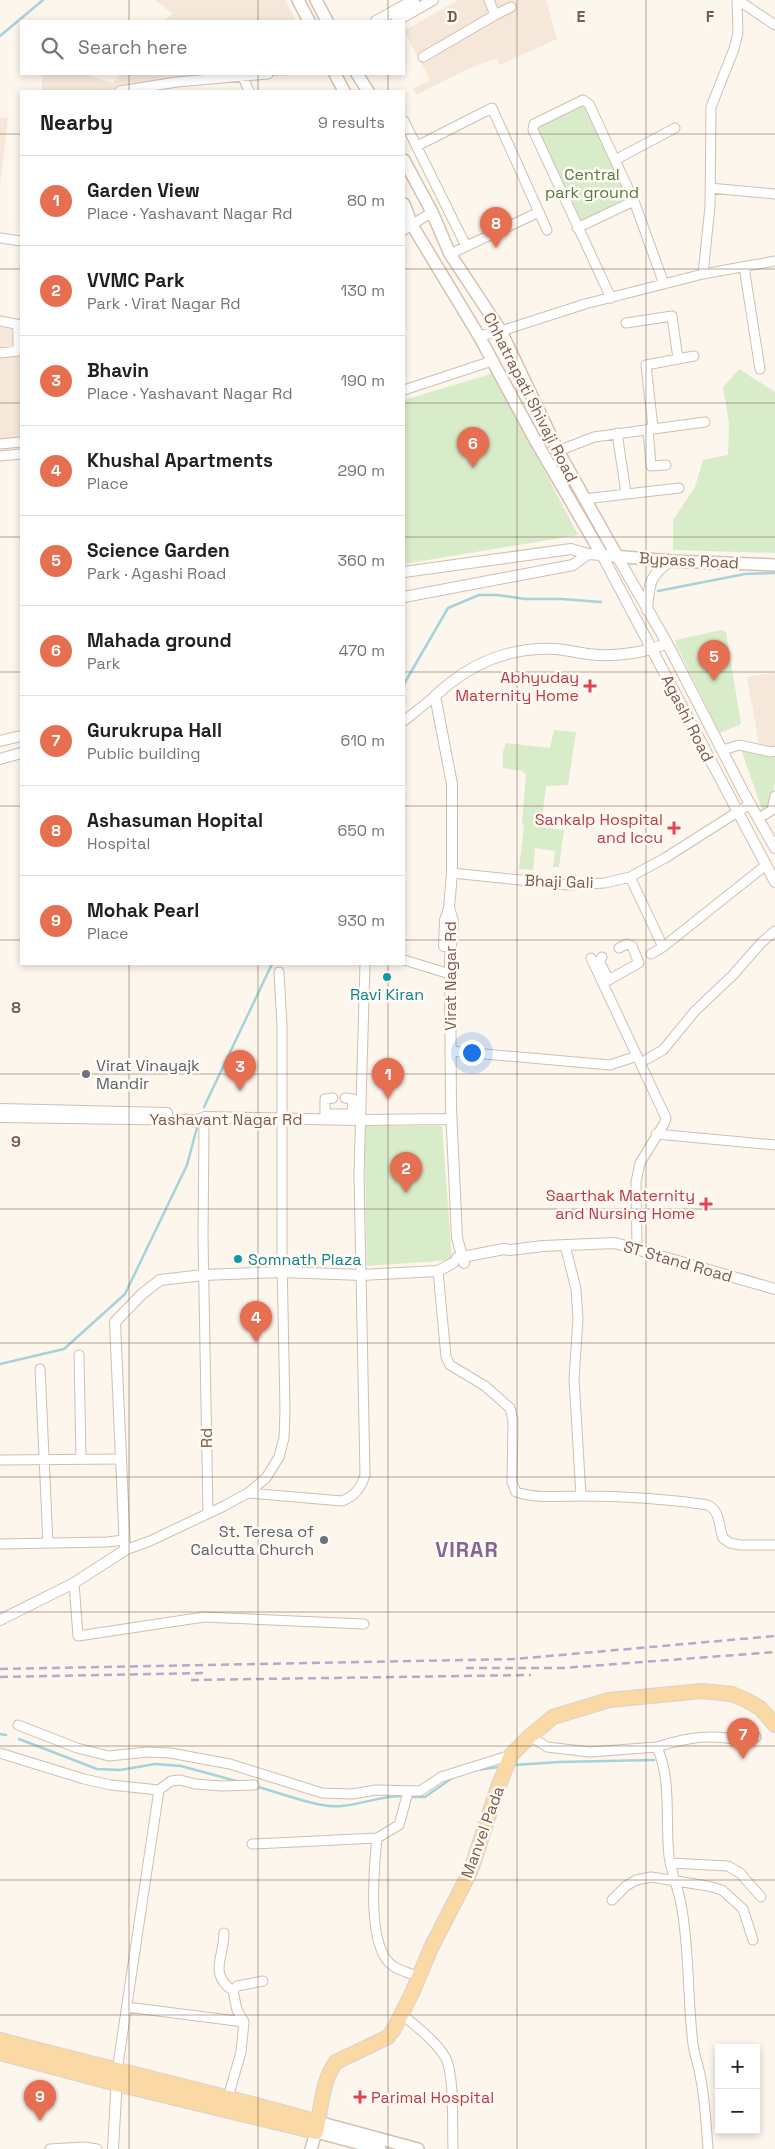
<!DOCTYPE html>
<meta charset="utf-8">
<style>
body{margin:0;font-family:"Space Grotesk",sans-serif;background:#f2f2f2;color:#202124}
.controls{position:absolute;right:15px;bottom:15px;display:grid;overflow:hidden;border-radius:0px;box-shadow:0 2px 8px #0003}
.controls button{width:45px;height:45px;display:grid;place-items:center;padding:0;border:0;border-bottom:1px solid #e0e0e0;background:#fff;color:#202124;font:25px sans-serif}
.you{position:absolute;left:471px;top:1052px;width:18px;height:18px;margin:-12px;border:4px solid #fff;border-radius:50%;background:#1a73e8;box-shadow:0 0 0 8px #1a73e833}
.badge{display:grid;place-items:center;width:32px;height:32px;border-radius:50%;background:#e76f51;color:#fff;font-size:16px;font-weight:700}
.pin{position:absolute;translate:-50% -41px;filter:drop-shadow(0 1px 2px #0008)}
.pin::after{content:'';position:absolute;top:26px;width:18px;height:15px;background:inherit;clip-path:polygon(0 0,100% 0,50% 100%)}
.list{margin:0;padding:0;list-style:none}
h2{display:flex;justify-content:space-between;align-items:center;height:65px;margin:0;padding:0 20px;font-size:21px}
h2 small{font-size:16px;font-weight:400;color:#757577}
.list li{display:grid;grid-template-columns:32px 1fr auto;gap:15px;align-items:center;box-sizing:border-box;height:90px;padding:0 20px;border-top:1px solid #e0e0e0}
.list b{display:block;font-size:19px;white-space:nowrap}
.list p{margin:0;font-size:16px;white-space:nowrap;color:#757577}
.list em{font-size:16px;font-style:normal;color:#757577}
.icon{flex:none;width:28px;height:28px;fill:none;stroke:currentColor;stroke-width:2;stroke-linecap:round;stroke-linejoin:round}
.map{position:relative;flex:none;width:775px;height:2149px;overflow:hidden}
.search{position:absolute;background:#fff;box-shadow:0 2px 8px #0003;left:20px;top:20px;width:385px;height:55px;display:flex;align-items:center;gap:12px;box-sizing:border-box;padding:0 18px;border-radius:0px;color:#757577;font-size:19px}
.panel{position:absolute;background:#fff;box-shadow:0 2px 8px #0003;left:20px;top:90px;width:385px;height:875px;border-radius:0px}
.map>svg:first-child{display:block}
.residential{fill:#f5e8da}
.green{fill:#d8ecc9}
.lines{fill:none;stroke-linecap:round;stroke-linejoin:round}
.stream{stroke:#a5d3da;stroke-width:2.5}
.minor-casing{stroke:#d1beb0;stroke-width:11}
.tertiary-casing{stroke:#d1beb0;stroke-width:12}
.secondary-casing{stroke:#d6c0b0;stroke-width:14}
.primary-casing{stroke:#dad1cd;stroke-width:16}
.minor{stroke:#fff;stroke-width:9}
.tertiary{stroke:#fff;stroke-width:10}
.secondary{stroke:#fff;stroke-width:11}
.primary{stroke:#fbd9a5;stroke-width:14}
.rail{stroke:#b9a8c9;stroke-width:2.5;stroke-dasharray:8 5;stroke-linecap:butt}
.grid{fill:none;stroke:#7a5c4d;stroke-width:1;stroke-opacity:0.55}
.health-dot{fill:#e0444e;stroke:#fffaf3;stroke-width:2}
.culture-dot{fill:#0f9aa8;stroke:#fffaf3;stroke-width:2}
.worship-dot{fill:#6b7280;stroke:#fffaf3;stroke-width:2}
.labels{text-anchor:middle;stroke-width:5;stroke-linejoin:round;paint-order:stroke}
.park-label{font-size:16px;fill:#537a41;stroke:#fffaf3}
.street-label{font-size:16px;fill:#7a5c4d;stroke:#fffaf3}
.health-label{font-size:16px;fill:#be3a42;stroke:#fffaf3;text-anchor:end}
.culture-label{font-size:16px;fill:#0d838f;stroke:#fffaf3}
.worship-label{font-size:16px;fill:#5b616d;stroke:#fffaf3;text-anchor:start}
.district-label{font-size:21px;font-weight:bold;letter-spacing:1px;fill:#846695;stroke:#fffaf3}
.grid-label{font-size:16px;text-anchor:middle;font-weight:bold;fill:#7a5c4d;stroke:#fffaf3;stroke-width:5;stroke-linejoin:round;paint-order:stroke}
</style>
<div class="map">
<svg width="775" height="2149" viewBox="0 0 775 2149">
<rect width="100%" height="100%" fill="#fdf6ec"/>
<path class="residential" d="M155,0H285L296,21H163L173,14Z
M458,0H546L557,39L500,65L496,58L466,70L416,95L413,89L430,80L404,31Z
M42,74H85L112,83L122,74H301L224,81L145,91H42Z
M0,117L8,118L0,187Z
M0,327L21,330V459L0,461Z
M775,673V747L760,750L747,677Z"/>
<path class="green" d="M586,104L631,199L579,223L537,127Z
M739,369L775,392V553L673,550V520L695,487L703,460L728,455L729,423L723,387Z
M494,373L578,535L404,564V400Z
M721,630L726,632L741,724L720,733L676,645V640Z
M554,730L576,732L568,785L546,786L541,827L564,830L559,867H553L555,851L535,848L533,870L519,869L524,826L522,823L526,775L523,771L503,768V751L506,743L550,748Z
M740,746L775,756V782L769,808L762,810Z
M364,1126H442L452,1260L367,1266Z"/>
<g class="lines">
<path class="stream" d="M0,36L43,0
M658,591L745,574L775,573
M404,684L448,608L479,595H497L525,599H562L601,602
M204,1107L272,964
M0,1364L64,1349L125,1294L187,1165L198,1124
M0,1734L6,1735
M19,1739L97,1769L120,1770L155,1764L181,1766L240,1782
M514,1765L560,1762L654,1760
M476,1770L499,1767
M255,1786C277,1792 321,1809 342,1806C363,1804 381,1796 402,1796
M412,1797H425L452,1778"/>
<g class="minor-casing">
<path id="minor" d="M737,0L738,33L734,49L711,107L710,206L703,274L775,261
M738,0L775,25
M495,15L511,7
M423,57L495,15L489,0
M242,75L249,91
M120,91L177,82L268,74
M404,121L466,246
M417,146L492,108L547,230
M615,160L675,128
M710,188L775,194
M577,228L634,201
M404,230L432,212
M0,238L21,241
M450,254L539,212
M744,267L760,369
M611,298L533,130L534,124L583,100L589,104L634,201L664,284
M0,321L21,325
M626,323L672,316L678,359
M479,336L501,331L585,304L703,274
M0,353L18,351V325
M404,390L492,361
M653,428L646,365L694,356
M648,429L651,466L666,465
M617,433L626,493
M0,444L21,442
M558,451L594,437L705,422
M0,456L21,454
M584,499L679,488
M404,721L435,696
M723,750L739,745L771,752L775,751
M764,815L772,810L775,796
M452,873L568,885L605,883L630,877L665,858L750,804
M630,877L663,947
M651,954L663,947L766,865
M602,957L599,961L609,980
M591,958L666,1118L664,1124L640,1163L636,1182L637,1248
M404,960L450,974
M603,983L639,963L632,946L627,944L619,948
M450,1051L610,1065L637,1056
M647,1059L663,1050L695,1011L733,975L762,942L775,931
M333,1098L325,1099V1114H352L353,1099L345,1098
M204,1128L203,1237L208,1514
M656,1134L775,1145
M565,1245L576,1289L578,1319L574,1379L581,1496
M438,1271L446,1357L450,1365L485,1386L510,1408L513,1420L512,1482L516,1492C538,1499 559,1496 581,1496C623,1496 667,1499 708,1505C721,1512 718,1525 723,1538L730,1543L740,1545H775
M79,1355L81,1459
M40,1369L48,1543
M0,1460L121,1459
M248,1493L342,1501C355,1496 361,1488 365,1475L359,1174L365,964
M0,1544L107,1542L124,1540
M125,1550L150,1541L224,1506L248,1493L266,1478L279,1457L284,1438L285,1410L282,1259V1026L279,972
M74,1583L78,1636L204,1617L364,1624
M18,1725L77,1748L109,1756L147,1752L170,1753L230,1764L322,1793L352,1794L376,1790L420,1791L441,1777L511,1755
M530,1736L547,1747L590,1752L657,1747C672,1781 665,1820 669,1856C671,1872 678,1888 681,1904C690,1950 687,1997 693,2044C694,2053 697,2061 699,2070C705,2096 706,2123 708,2149
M657,1747C675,1741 692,1737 710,1737C725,1736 743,1743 756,1737
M0,1753L84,1779L111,1785L159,1790
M377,1838C374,1867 366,1948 393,1966C400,1971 411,1973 418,1977
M252,1844L377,1838L399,1825L408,1792
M670,1863L728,1866L740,1873L761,1897
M612,1900L626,1886L636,1880L651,1877L708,1886L722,1890L743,1909L753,1940
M224,1933C224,1958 208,1973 233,1991
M127,2007L244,2022
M402,2014C416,2027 435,2040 445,2057C455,2074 452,2128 453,2149
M117,2071L159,1790L171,1781L180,1780L195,1784L222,1786L254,1785
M227,2101L241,2052L244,2022L237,2010L233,1991L237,1986L263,1981
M50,2149L84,2147L97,2149"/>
</g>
<g class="tertiary-casing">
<path id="tertiary" d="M376,21L414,0
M396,21L433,0
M617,556L667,643L745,795L775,848
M404,572L571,549L588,554L602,555L775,882
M404,597L573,565L588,554
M647,610C649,584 649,575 671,561
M0,741L21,736
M0,759L21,753
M444,946L445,920L449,909
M0,1109L167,1113
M0,1117L197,1120L205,1117L360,1120L451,1119
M457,1258L504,1249L510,1250L543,1246L615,1243L775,1289
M464,1263L457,1238L451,1108L450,958L453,921L449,908L452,873V784L435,696C469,664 507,647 555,649C570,650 585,655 600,655C620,656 649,652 667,643
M0,1620L74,1583L125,1550L115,1322L141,1295L160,1280L203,1275L282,1272L361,1275L438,1271L453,1263
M113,2149L117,2078"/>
</g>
<g class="secondary-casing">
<path id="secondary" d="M298,0L309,21
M316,0L327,21
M335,74L344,91
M357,74L368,91
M404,160L432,212L450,254L501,331L558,451L617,556
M404,204L412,225L479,336L534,438L602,555L671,561L775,565
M318,2122L418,2149
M311,2149L316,2132L380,2149"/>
</g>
<g class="primary-casing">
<path id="primary" d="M0,2040C106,2068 213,2092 318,2122
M0,2053L117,2084L316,2132C321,2110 322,2080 336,2062L388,2037L394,2029L412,1993L431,1948L471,1870L497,1790L511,1755L530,1736L553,1717L609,1700L702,1691L732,1694L746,1700L760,1708L775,1725"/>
</g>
<use href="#minor" class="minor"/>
<use href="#tertiary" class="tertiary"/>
<use href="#secondary" class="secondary"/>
<use href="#primary" class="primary"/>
<path class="rail" d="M466,1668H563L775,1652
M0,1669L515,1659L775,1636
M0,1677L203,1673
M191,1680L531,1675"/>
</g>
<path class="grid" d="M129,0V21M258,0V21M388,0V21M517,0V2149M646,0V2149M129,74V91M258,74V91M388,74V91M0,134H21M404,134H775M0,269H21M404,269H775M0,403H21M404,403H775M0,537H21M404,537H775M0,672H21M404,672H775M0,806H21M404,806H775M0,940H21M404,940H775M129,964V2149M258,964V2149M388,964V2149M0,1074H775M0,1209H775M0,1343H775M0,1477H775M0,1612H775M0,1746H775M0,1880H775M0,2015H775"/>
<g class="health-dot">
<path d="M587.5 678.5h5v5h5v5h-5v5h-5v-5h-5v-5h5z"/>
<path d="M671.5 820.5h5v5h5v5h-5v5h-5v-5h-5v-5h5z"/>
<path d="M703.5 1196.5h5v5h5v5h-5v5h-5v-5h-5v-5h5z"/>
<path d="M357.5 2089.5h5v5h5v5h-5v5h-5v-5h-5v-5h5z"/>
</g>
<g class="culture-dot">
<circle cx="387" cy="977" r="5"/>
<circle cx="238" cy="1259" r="5"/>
</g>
<g class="worship-dot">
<circle cx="86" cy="1074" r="5"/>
<circle cx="324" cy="1540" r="5"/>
</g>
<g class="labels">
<g class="park-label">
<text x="592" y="180">Central<tspan x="592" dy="18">park ground</tspan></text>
</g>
<g class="street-label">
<text transform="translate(531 397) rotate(63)" y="6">Chhatrapati Shivaji Road</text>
<text transform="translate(689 560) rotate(3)" y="6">Bypass Road</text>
<text transform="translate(688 718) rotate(63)" y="6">Agashi Road</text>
<text transform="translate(559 881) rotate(2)" y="6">Bhaji Gali</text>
<text transform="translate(450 976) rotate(-90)" y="6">Virat Nagar Rd</text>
<text x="226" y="1125">Yashavant Nagar Rd</text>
<text transform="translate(678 1261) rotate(16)" y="6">ST Stand Road</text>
<text transform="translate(206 1438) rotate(-91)" y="6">Rd</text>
<text transform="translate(482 1832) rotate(-70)" y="6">Manvel Pada</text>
</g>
<g class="health-label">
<text x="579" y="683">Abhyuday<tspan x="579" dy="18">Maternity Home</tspan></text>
<text x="663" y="825">Sankalp Hospital<tspan x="663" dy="18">and Iccu</tspan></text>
<text x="695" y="1201">Saarthak Maternity<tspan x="695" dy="18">and Nursing Home</tspan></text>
<text x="371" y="2103" text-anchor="start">Parimal Hospital</text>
</g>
<g class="culture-label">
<text x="387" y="1000">Ravi Kiran</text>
<text x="248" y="1265" text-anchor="start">Somnath Plaza</text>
</g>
<g class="worship-label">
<text x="96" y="1071">Virat Vinayajk<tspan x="96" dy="18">Mandir</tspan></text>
<text x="314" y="1537" text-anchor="end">St. Teresa of<tspan x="314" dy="18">Calcutta Church</tspan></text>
</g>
<g class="district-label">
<text x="467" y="1557">VIRAR</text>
</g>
</g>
<g class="grid-label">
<text x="452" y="22">D</text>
<text x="581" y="22">E</text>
<text x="710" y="22">F</text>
<text x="16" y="1013">8</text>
<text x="16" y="1147">9</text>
</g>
</svg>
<div class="controls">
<button>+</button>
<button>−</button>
</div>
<div class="you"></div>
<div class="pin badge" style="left:388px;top:1099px">1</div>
<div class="pin badge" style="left:406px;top:1193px">2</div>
<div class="pin badge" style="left:240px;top:1091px">3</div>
<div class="pin badge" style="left:256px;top:1342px">4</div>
<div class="pin badge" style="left:714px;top:681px">5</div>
<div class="pin badge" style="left:473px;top:468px">6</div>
<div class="pin badge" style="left:743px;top:1759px">7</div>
<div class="pin badge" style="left:496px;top:248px">8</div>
<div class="pin badge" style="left:40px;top:2121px">9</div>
<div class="search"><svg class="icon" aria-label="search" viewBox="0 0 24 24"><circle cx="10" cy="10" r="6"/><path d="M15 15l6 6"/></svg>Search here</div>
<section class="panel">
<h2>Nearby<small>9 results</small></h2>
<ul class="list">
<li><span class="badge">1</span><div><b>Garden View</b><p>Place · Yashavant Nagar Rd</p></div><em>80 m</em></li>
<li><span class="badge">2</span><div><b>VVMC Park</b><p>Park · Virat Nagar Rd</p></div><em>130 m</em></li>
<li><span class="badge">3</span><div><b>Bhavin</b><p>Place · Yashavant Nagar Rd</p></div><em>190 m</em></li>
<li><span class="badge">4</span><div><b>Khushal Apartments</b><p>Place</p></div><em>290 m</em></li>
<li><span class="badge">5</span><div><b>Science Garden</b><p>Park · Agashi Road</p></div><em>360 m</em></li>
<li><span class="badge">6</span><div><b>Mahada ground</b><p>Park</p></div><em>470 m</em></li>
<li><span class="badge">7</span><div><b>Gurukrupa Hall</b><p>Public building</p></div><em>610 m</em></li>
<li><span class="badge">8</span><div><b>Ashasuman Hopital</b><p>Hospital</p></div><em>650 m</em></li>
<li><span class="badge">9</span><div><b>Mohak Pearl</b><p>Place</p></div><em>930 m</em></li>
</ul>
</section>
</div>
